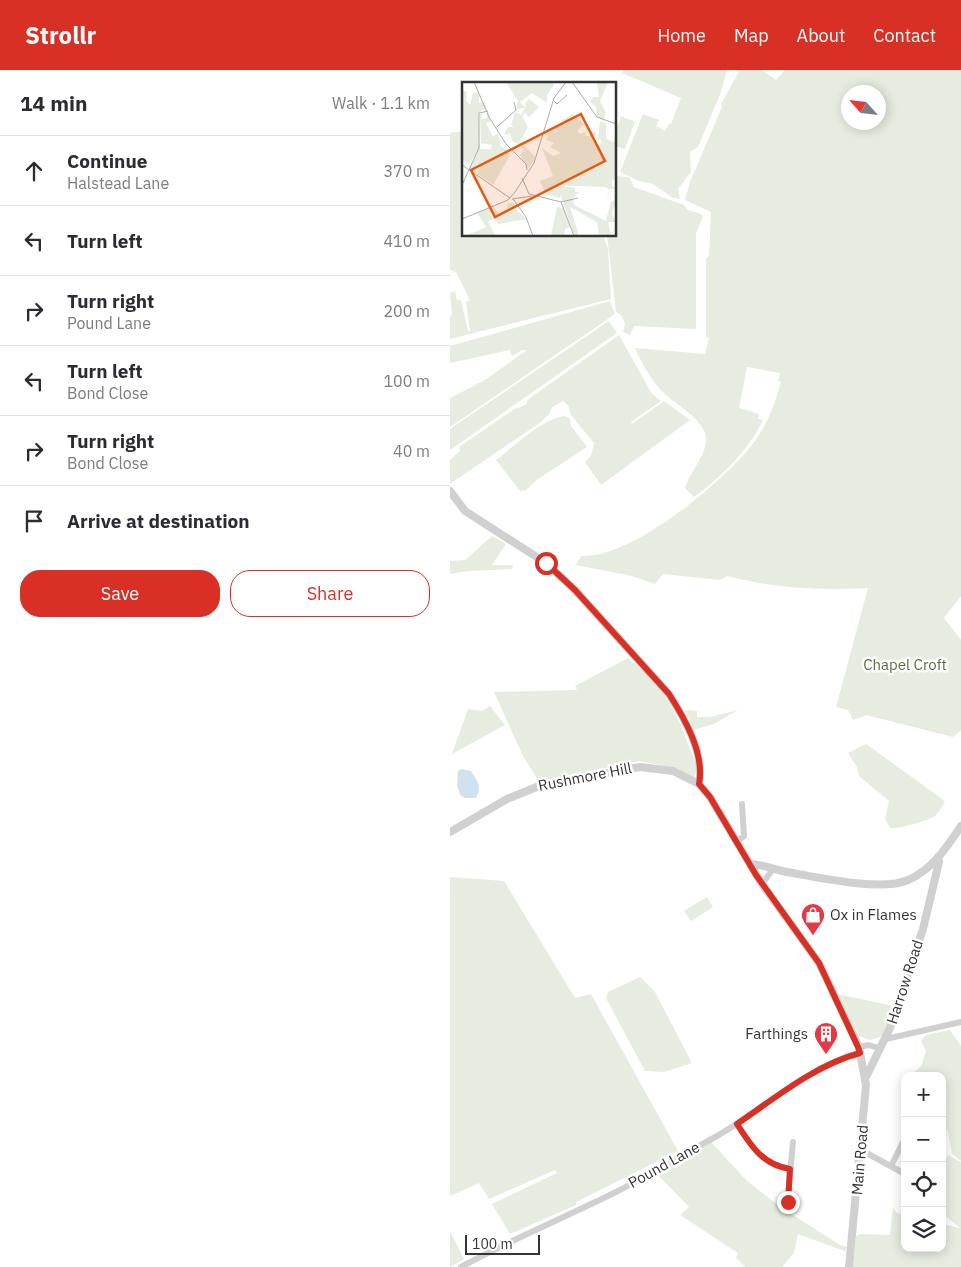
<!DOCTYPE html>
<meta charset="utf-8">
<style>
body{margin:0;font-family:"IBM Plex Sans",sans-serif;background:#f7f7f7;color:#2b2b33}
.controls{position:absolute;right:15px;bottom:15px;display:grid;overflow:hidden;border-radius:10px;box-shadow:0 2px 12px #0003}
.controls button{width:45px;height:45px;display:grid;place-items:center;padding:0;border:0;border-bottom:1px solid #e1e1e2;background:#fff;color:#2b2b33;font:25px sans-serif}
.compass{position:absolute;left:391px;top:15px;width:45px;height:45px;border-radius:50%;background:#fff;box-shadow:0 2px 12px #0003;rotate:297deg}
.scale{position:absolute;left:15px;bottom:12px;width:75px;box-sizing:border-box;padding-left:5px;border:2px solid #333;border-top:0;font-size:14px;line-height:18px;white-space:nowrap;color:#333;-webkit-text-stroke:4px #fff;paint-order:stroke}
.stop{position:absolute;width:15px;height:15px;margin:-11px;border:4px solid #d93025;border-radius:50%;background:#fff}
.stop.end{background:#d93025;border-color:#fff;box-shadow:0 1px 5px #0008}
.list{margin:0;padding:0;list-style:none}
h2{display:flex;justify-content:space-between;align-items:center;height:65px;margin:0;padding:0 20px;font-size:21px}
h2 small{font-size:16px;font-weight:400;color:#7c7c81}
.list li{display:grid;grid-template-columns:32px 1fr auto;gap:15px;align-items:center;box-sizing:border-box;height:70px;padding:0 20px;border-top:1px solid #e1e1e2}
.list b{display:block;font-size:19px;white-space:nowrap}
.list p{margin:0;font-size:16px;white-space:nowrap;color:#7c7c81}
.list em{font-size:16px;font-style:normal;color:#7c7c81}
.actions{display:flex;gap:10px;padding:15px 20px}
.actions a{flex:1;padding:11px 0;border:1px solid #d93025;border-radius:20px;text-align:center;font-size:18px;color:#d93025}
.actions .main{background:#d93025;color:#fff}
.icon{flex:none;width:28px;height:28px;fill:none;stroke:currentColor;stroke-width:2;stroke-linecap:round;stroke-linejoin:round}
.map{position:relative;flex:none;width:511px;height:1197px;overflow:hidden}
header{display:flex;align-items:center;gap:30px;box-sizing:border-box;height:70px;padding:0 25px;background:#d93025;color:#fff}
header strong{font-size:24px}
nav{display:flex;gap:28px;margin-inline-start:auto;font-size:18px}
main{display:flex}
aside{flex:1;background:#fff}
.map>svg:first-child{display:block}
.green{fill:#e6ecdf;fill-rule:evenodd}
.water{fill:#cfe2ee}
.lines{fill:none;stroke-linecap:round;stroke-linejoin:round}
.minor{stroke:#d0d0d0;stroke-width:6}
.tertiary{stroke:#d0d0d0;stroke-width:8}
.route{stroke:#d93025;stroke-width:6}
.labels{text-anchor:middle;stroke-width:5;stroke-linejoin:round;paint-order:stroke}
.park-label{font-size:15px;fill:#56703f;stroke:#fff}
.street-label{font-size:15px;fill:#333;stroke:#fff}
.poi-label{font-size:15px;fill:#333;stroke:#fff;text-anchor:start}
.inset-road{fill:none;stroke:#adadad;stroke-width:1}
.view{fill:#e8590c;fill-opacity:0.15;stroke:#e8590c;stroke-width:2.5}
.inset-edge{fill:none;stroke:#333;stroke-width:2.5}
</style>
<header>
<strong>Strollr</strong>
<nav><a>Home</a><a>Map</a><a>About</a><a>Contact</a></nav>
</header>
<main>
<aside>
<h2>14 min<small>Walk · 1.1 km</small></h2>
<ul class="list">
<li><svg class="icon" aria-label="ahead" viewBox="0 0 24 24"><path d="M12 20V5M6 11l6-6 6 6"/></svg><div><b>Continue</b><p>Halstead Lane</p></div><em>370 m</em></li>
<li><svg class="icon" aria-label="left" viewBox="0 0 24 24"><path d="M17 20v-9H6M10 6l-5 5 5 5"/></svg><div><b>Turn left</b></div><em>410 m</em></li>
<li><svg class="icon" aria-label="right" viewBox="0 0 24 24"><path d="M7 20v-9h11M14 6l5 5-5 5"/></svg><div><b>Turn right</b><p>Pound Lane</p></div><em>200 m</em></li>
<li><svg class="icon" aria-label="left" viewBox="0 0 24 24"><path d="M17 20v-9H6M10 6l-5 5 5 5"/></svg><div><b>Turn left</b><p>Bond Close</p></div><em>100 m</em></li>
<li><svg class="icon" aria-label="right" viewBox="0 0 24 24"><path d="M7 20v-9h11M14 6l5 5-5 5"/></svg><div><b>Turn right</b><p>Bond Close</p></div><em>40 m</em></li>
<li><svg class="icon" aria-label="arrive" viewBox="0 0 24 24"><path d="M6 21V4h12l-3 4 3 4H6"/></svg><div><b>Arrive at destination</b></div></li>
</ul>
<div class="actions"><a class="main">Save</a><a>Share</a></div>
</aside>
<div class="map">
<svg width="511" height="1197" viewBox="0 0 511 1197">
<rect width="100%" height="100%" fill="#fff"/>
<path class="green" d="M174,0H277L271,22L248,77L240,82L241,102L228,119L230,129L223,128L203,114L189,111L170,102L193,44L209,50L206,56L215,61L219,54H221L231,28L172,3Z
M290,0H312L326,10L335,0H511V526L494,548L511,570V660L503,667L416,645L403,650L398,640L386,637L418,518C371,521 322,518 277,506L270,510L213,504L205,514L182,506L126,495L131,486C182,489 276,410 305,371C318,353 325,333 331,312L328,311L330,303L297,297L289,338L309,344L308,349L313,350C299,380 270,408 244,427L235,418C240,402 254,388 256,372C258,349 222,334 209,318C199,307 191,291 185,278L255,284L259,268L256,267V188L259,186L261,142L235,130L240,112L272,37L271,34ZM428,22V52H398V22Z
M171,46L185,52L175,79L165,76V63Z
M14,61V165H153L158,179L161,229L0,269V247L2,244L0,223L5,221L7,230H11L18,261H20L16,232L20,230L6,202L0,200V63Z
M165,106L179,107L184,117L234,135L238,140L251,144L253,147L246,163V259L184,256L180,265L173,262L175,254L171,245L166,242L157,165H165Z
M160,231L165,244L0,357V328L35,310L77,280H72L62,286L60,280L0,293V276Z
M159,251L167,263L0,380V359Z
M169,265L202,324L211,331L181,352L182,354L214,331L240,350L151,415L135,392L141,386L144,373L121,345L118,335L113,331L102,337L99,344L91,352L0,414V390L10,381L9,377L63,340L77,334V330Z
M115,346L120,349L121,356L137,377L88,409L76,420L70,421L46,390C63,377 93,348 115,346Z
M42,466L56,474L42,495H63L62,499L18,501L0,504V491L15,490Z
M178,588C212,615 226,639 240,679C244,689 249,698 244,708L225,698L188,691L90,713L73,686L44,622L127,620L125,616Z
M40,636L55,655L2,684L18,639L32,641Z
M235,640L247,641V647H260L288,640L264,654L244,660Z
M416,674L495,731C492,736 490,741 486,745C481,750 447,760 440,758L435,748L439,731L409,706L407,697L398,683Z
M0,807L54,811L125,928L141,924L228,1081L126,1132V1135L60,1164L42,1134L107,1103L105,1100L39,1129L29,1113L0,1126Z
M257,827L263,837L241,851L234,841Z
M190,907L205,922L242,993L214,1002L195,1001L156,928L158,922Z
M388,924L443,936L433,966L420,970L409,966Z
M500,960L511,976V1091L502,1084L498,1062L492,1055V1006H460L471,996L476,981L471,971L476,965Z
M261,1072L297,1111L329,1136L390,1175L398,1177L395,1180L397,1182L348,1164L344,1183L332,1197H295L286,1188L288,1183L230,1145L239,1137L206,1103Z
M498,1085L511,1092V1197H403L406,1166L411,1164L440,1165L443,1137L447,1143L455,1145V1178H492V1154L510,1158L492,1143V1098Z
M0,1161L14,1189L0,1197Z"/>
<path class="water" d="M12,699L21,701C27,711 33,716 26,728H15L10,725L7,715L8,701Z"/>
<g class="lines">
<path class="minor" d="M287,772L294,766L292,734
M312,814L323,799
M436,969L511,952
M409,977L419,975L431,979
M287,1054C301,1076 313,1095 340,1099
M411,1080L455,1104
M441,1096L455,1068
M337,1138L343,1072
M11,1197C62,1169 116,1147 168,1121C201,1104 234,1084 267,1066C314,1039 357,997 410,983"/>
<path class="tertiary" d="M0,421L15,441L96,493L125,520L219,624C235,649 255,684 249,714
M0,762L57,729L94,714L190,697L223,701L249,714L260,727L312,814L369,893L409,977L416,1015L399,1197
M300,794C312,794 325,800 337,802C367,807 431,822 458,810C482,800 497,777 511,756
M416,1007L440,958L473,859L489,792L488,787"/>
</g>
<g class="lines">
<path class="route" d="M96,493L125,520L219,624C235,649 255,684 249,714L260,727L306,805L369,893L408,977L410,983C365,995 325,1028 287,1054C301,1076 313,1095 340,1099L338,1132"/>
</g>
<defs>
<g id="shop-pin" transform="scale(1.25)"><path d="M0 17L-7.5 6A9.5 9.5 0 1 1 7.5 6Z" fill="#e63946" stroke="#fff"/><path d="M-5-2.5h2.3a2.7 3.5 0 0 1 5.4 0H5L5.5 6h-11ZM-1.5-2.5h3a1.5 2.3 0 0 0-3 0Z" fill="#fff"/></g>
<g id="building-pin" transform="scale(1.25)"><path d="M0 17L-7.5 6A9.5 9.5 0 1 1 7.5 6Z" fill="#e63946" stroke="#fff"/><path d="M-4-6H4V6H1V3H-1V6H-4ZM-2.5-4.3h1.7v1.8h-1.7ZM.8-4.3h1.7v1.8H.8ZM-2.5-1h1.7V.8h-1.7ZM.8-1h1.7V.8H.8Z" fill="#fff"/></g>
</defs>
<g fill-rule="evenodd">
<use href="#shop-pin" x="363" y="845"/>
<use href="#building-pin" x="376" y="964"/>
</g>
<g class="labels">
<g class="park-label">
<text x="455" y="600">Chapel Croft</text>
</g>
<g class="street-label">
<text transform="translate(135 707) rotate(-11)" y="5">Rushmore Hill</text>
<text transform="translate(455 912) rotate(-72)" y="5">Harrow Road</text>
<text transform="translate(410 1090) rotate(-85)" y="5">Main Road</text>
<text transform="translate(214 1095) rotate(-29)" y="5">Pound Lane</text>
</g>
<g class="poi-label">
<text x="380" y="850">Ox in Flames</text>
<text x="358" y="969" text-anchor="end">Farthings</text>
</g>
</g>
<g transform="translate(12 12)">
<rect width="154" height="154" fill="#fff"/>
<path d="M44,0H90L92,3L85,13V21L70,11L58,20L64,26L63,22L67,17L77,25L67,35L63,31L60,34L66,45L57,61L61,59L60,63L51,60L48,52L42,53L46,45H52L49,43L53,30L59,33L63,26L54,27L56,19ZM135,0H146L138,19L144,31L141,39L135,34L134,25L128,20L131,15H137ZM0,8L5,10L4,19L8,23L11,11L17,10V21L23,20L24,25L17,31L18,67H29L30,63L19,61L18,33L21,30L19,37L25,36L26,31L30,39L24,41L31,55L36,51L39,65L47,68V75L31,103L15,92L18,86L14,84L11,89L7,86L17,69L6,83L1,78L0,81ZM111,32L122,42L115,49L118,52L123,50L124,54H128L127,48L135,51L130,58H134V62L138,63L139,58L136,57L138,39L144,41V56L151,60L154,55V97L150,98V104L154,106L148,107L145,117L147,107L143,105L92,103L113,106V110H117L111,117L112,123L144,139L149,120L154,118L150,132L154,140H146L149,152L144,154H137L135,140L108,125L117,154H112L99,113L98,116L84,112L78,99L91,94L80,66L91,74L99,71L88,65L92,61L84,58L86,54L82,50L88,46L96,51L91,44H99L100,38ZM62,63L74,76L66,87L58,73L62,68L57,64ZM46,121H52L54,128L65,137L36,142L33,136L26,139L33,154H3L24,145L15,131L31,124L37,132L45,127ZM95,125L101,126L108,145L103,147L102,154H89Z" fill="#e6ecdf"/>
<path class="inset-road" d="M12,0L27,35L44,62L64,82L65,88M110,0L135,35L154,42M91,18L95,22L105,13M35,45L54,28L52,20M0,83L48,116M60,96L67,112L99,120L112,154M0,103L17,66V31L26,29M50,117L70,114M51,117L64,135L71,154M99,120L116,116M0,137L46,118L53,110L72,81L92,16L104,0"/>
<path class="view" d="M119,32L143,79L33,135L9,88Z"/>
<rect width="154" height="154" class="inset-edge"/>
</g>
</svg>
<div class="controls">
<button>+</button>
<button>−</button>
<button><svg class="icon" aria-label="locate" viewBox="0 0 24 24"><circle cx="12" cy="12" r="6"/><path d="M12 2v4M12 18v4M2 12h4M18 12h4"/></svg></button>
<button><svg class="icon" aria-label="layers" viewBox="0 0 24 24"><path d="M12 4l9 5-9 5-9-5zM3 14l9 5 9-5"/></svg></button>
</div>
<svg class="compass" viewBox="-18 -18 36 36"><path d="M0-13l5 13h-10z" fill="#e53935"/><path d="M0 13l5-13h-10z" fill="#7c7c81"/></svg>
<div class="scale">100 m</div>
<div class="stop" style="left:96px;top:493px"></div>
<div class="stop end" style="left:338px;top:1132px"></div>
</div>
</main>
